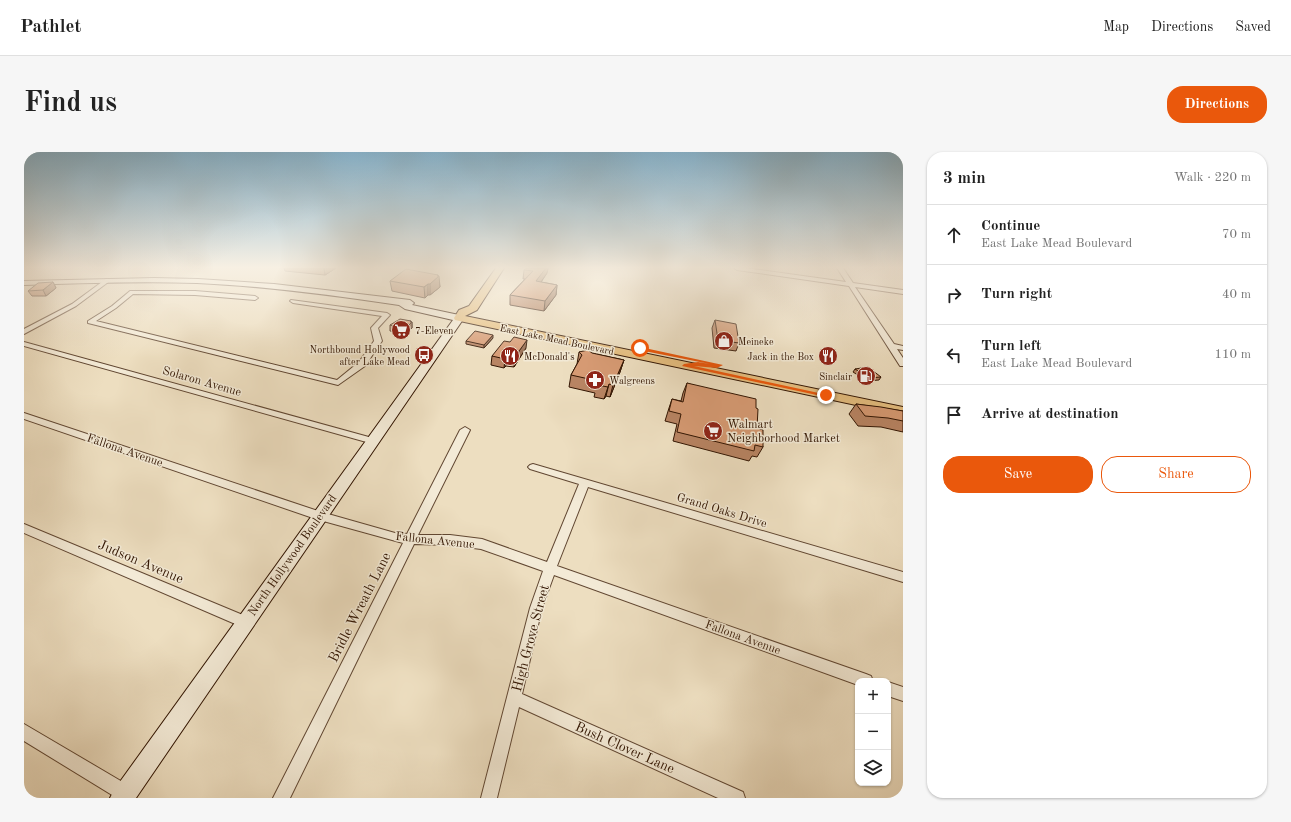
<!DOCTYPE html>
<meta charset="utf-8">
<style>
body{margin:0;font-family:"Old Standard TT",serif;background:#f6f6f6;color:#222}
.controls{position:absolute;right:12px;bottom:12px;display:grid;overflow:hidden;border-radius:8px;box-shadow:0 1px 3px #0004}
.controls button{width:36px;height:36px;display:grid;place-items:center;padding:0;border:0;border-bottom:1px solid #e0e0e0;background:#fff;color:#222;font:20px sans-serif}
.stop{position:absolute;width:12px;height:12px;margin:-9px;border:3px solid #ea580c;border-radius:50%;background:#fff}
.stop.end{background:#ea580c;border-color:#fff;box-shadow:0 1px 4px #0008}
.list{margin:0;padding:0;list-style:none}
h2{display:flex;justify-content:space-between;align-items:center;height:52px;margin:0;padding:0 16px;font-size:17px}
h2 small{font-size:13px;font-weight:400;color:#767676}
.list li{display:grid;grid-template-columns:26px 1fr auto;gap:12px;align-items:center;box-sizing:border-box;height:60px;padding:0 16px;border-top:1px solid #e0e0e0}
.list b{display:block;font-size:15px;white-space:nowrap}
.list p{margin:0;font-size:13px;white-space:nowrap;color:#767676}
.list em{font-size:13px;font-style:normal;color:#767676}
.actions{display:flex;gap:8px;padding:12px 16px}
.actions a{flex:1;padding:9px 0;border:1px solid #ea580c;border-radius:16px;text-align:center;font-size:14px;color:#ea580c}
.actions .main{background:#ea580c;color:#fff}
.icon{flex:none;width:22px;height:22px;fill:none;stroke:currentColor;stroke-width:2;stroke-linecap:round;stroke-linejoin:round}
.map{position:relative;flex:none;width:879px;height:646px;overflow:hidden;border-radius:16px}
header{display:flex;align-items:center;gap:24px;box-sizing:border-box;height:56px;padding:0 20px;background:#fff;border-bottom:1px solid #e0e0e0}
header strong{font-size:19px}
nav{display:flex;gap:22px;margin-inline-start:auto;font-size:14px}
.intro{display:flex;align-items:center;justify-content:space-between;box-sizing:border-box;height:96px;padding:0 24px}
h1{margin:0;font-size:28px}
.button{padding:10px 18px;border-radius:16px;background:#ea580c;color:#fff;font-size:14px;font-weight:700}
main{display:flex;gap:24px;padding:0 24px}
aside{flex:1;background:#fff;border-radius:16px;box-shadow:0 1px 3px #0004}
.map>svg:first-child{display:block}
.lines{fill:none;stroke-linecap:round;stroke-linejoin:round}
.minor-casing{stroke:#614732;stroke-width:2}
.secondary-casing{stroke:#321502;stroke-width:2}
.primary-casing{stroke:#321502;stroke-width:2}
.minor{fill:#f3ead6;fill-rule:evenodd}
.secondary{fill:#f3ead6;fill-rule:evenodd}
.primary{fill:#e6bf80;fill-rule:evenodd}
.wall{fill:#b88463;stroke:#321502}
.shaded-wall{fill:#966c50;stroke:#321502}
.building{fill:#d69a73;stroke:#321502}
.route{fill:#ea580c}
.labels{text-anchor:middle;stroke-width:3;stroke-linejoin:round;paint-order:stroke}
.far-poi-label{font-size:10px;fill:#321502;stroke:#f3ead6;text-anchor:start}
.far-street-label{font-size:10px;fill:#321502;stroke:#f3ead6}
.street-label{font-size:12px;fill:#321502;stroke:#f3ead6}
.poi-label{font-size:12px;fill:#321502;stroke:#f3ead6;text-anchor:start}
.near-street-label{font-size:14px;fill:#321502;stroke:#f3ead6}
</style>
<header>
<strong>Pathlet</strong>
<nav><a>Map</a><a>Directions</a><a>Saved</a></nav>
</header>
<div class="intro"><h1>Find us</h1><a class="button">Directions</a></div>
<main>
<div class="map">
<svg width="879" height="646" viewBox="0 0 879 646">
<rect width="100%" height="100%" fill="#eddec0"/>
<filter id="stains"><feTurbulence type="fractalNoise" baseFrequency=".005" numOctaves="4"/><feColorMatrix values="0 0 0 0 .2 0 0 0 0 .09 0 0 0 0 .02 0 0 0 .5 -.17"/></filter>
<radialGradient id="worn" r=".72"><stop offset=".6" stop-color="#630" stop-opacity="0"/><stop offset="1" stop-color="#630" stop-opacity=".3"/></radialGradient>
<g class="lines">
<g class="minor-casing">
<path id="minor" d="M710,116H722L822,130L813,116H819L829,131L879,138V142L831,135L870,192L879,194V198L873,197L879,206V214H876L825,134L713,118Z
M82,127L87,128L52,154L0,182V177L48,152Z
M106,139H171L231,144L234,146L231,148L171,143L109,142L92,156L72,169L313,228L335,210L350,189L347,176L358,164L269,151L266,149L267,148L363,161L366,163L354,176L358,189L341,214L314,233L64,171V169L88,154Z
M0,190L352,287L354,289L352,291H346L0,194Z
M0,261L297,360L371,381L383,382L436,278L441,275L446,278L394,383H426L458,387L523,410L555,332L506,317L504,315L506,313L509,312L879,420V430L564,335L533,414L842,522L847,524L849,529H834V533L530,423L518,456L498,542L719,640L721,646H694L495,555L473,646H457L506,456L519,419L457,397L426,393L390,392L266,646H249L379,391L292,367L0,267Z
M0,372L226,466L228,470L226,474L221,476L216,474L0,381Z
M864,530L879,535V549L864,544Z
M0,572L107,635L109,641L107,646H93L0,589Z"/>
</g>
<g class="secondary-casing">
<path id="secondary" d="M130,126L174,127L250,132L386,148L390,151L388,153L435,163L440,166L112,646H86L90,638L429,168L381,157L375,153C308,143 240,134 173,131C115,129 58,131 0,133V129Z"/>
</g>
<g class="primary-casing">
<path id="primary" d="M472,116H480L453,158L441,164L879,255V263L431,168L430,166L435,158L445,154Z"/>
</g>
<use href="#minor" class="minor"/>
<use href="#secondary" class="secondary"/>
<use href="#primary" class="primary"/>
</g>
<path class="wall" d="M260,116H312L301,123L261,119Z
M502,116H524L523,121L517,130L533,133L532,143L520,159L486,153V143L501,127H499L500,118Z
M414,123L416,135L406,143H404L401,146L368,139L366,129Z
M29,130L32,136L22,144H8L4,139Z
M691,168L715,191L712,199L690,196L688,176Z
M387,169V170H388V176L381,182L366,179V173Z
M469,186L460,196L442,192V189Z
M502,196L490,215L482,214L480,216L467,213L468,204Z
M555,200L568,201L600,208L596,220L586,245L582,244L580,247L570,245L571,241L545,235L547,223L553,212Z
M831,217L857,225L855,228L843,229L829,220Z
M663,231L732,256L733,276L739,295L733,305L728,304L725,309L649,289L653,272L641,269L645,256L648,247L657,249L659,241Z
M832,252L879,259V280L857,275L834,274L825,262Z"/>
<path class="shaded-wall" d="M300,116H312L301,123Z
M519,116H524L523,121L511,139L512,129Z
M414,123V125L415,124L416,135L406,143V132Z
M29,130L32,136L22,144L19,138Z
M404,132V143L401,146L400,135Z
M533,133L532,143L520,159L521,149Z
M387,169V171L388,170V176L381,182V177Z
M469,183V186L460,196V193Z
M503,188L502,196L490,215V206Z
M482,205V214L480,216L481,207Z
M600,208L596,220L586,245L589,233Z
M585,232L582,244L580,247Z"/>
<path class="building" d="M502,116H522L512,129L533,133L521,149L486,143L509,119L500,118Z
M382,117L414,123L413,124H415L406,132H404L400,135L366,129Z
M29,130L19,138L4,139L14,131Z
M376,167L387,169L386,170H388L381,177L366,173Z
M691,168L712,172L715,191L694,188Z
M451,179L469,183L460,193L442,189Z
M490,185L503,188L490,206L482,205L481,207L468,204L480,189L486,190Z
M564,198L568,201L600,208L589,233L585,232L584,235L573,233L574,229L547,223L558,203L555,200Z
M844,215L857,225L845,226L831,217Z
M663,231L732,247V256L734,257L733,276L739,278V295L731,293L730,299L653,280L657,262L645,259L648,247L659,250Z
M832,252L857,255L879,259V269L864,266L841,264Z"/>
<linearGradient id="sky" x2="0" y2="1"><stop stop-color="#88b7d3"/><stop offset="0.56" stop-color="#f7f0e3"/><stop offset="1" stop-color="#f7f0e3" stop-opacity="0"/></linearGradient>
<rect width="879" height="206" fill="url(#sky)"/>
<path class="route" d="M616,195L699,213L693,216L670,214L804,243L802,245L658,214L660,212L674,210L686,212L615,198Z"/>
<defs>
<g id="supermarket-disc" transform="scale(1)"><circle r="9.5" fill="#8f2418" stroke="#f3ead6"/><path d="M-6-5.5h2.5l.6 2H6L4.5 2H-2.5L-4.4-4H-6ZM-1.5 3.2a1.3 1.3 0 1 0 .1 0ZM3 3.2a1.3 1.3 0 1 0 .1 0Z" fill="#fff"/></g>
<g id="shop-disc" transform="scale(1)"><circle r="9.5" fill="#8f2418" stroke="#f3ead6"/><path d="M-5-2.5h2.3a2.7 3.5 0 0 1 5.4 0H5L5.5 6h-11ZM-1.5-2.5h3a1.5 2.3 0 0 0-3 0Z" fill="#fff"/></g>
<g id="bus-disc" transform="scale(1)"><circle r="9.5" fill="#8f2418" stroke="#f3ead6"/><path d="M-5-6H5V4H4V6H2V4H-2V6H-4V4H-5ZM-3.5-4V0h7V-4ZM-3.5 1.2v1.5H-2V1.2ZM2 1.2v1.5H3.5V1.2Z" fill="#fff"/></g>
<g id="restaurant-disc" transform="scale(1)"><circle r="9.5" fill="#8f2418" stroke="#f3ead6"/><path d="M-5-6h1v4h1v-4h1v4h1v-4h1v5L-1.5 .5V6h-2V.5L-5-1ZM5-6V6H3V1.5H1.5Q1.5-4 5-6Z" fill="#fff"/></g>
<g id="fuel-disc" transform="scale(1)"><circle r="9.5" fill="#8f2418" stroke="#f3ead6"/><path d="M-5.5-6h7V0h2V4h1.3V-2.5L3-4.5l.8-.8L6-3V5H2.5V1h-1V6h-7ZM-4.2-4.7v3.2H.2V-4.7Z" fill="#fff"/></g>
<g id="pharmacy-disc" transform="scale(1)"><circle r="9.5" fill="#8f2418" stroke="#f3ead6"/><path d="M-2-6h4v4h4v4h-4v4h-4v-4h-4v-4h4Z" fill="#fff"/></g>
</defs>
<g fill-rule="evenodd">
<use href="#supermarket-disc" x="377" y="178"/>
<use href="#shop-disc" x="700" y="189"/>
<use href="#bus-disc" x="400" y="203"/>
<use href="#restaurant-disc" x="486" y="204"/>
<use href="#restaurant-disc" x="804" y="204"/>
<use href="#fuel-disc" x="842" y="224"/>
<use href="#pharmacy-disc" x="571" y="228"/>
<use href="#supermarket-disc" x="689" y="279"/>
</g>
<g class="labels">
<g class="far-poi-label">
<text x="391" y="182">7-Eleven</text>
<text x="714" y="193">Meineke</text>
<text x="386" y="201" text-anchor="end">Northbound Hollywood<tspan x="386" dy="12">after Lake Mead</tspan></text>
<text x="500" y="208">McDonald's</text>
<text x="790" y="208" text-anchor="end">Jack in the Box</text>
<text x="828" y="228" text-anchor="end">Sinclair</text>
<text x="585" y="232">Walgreens</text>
</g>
<g class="far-street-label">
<text transform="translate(533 187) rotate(12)" y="4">East Lake Mead Boulevard</text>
</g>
<g class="street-label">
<text transform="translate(178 229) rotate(16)" y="4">Solaron Avenue</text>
<text transform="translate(101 298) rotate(19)" y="4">Fallona Avenue</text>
<text transform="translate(698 358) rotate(17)" y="4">Grand Oaks Drive</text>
<text transform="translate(411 388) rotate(6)" y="4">Fallona Avenue</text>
<text transform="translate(268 403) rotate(-55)" y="4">North Hollywood Boulevard</text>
<text transform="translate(719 485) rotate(20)" y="4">Fallona Avenue</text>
</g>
<g class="poi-label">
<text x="703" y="276">Walmart<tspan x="703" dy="14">Neighborhood Market</tspan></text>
</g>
<g class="near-street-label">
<text transform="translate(117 409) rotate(23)" y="5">Judson Avenue</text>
<text transform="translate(335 455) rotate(-63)" y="5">Bridle Wreath Lane</text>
<text transform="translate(506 486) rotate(-75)" y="5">High Grove Street</text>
<text transform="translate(601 595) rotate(24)" y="5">Bush Clover Lane</text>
</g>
</g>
<rect width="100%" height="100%" filter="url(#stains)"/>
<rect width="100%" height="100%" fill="url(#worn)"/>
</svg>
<div class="controls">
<button>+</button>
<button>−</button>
<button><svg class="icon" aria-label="layers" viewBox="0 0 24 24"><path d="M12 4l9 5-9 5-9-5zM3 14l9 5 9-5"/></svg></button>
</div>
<div class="stop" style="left:616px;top:196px"></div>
<div class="stop end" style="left:802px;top:243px"></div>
</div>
<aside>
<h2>3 min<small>Walk · 220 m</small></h2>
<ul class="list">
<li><svg class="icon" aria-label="ahead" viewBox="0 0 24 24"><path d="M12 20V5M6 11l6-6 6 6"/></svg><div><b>Continue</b><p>East Lake Mead Boulevard</p></div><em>70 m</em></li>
<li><svg class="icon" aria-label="right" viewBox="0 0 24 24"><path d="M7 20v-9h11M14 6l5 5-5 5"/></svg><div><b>Turn right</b></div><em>40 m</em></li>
<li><svg class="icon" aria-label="left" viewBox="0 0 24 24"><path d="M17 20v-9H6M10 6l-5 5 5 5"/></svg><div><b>Turn left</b><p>East Lake Mead Boulevard</p></div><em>110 m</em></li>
<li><svg class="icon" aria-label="arrive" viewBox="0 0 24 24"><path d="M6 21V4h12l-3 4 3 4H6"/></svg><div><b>Arrive at destination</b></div></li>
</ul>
<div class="actions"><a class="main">Save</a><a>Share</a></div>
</aside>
</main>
